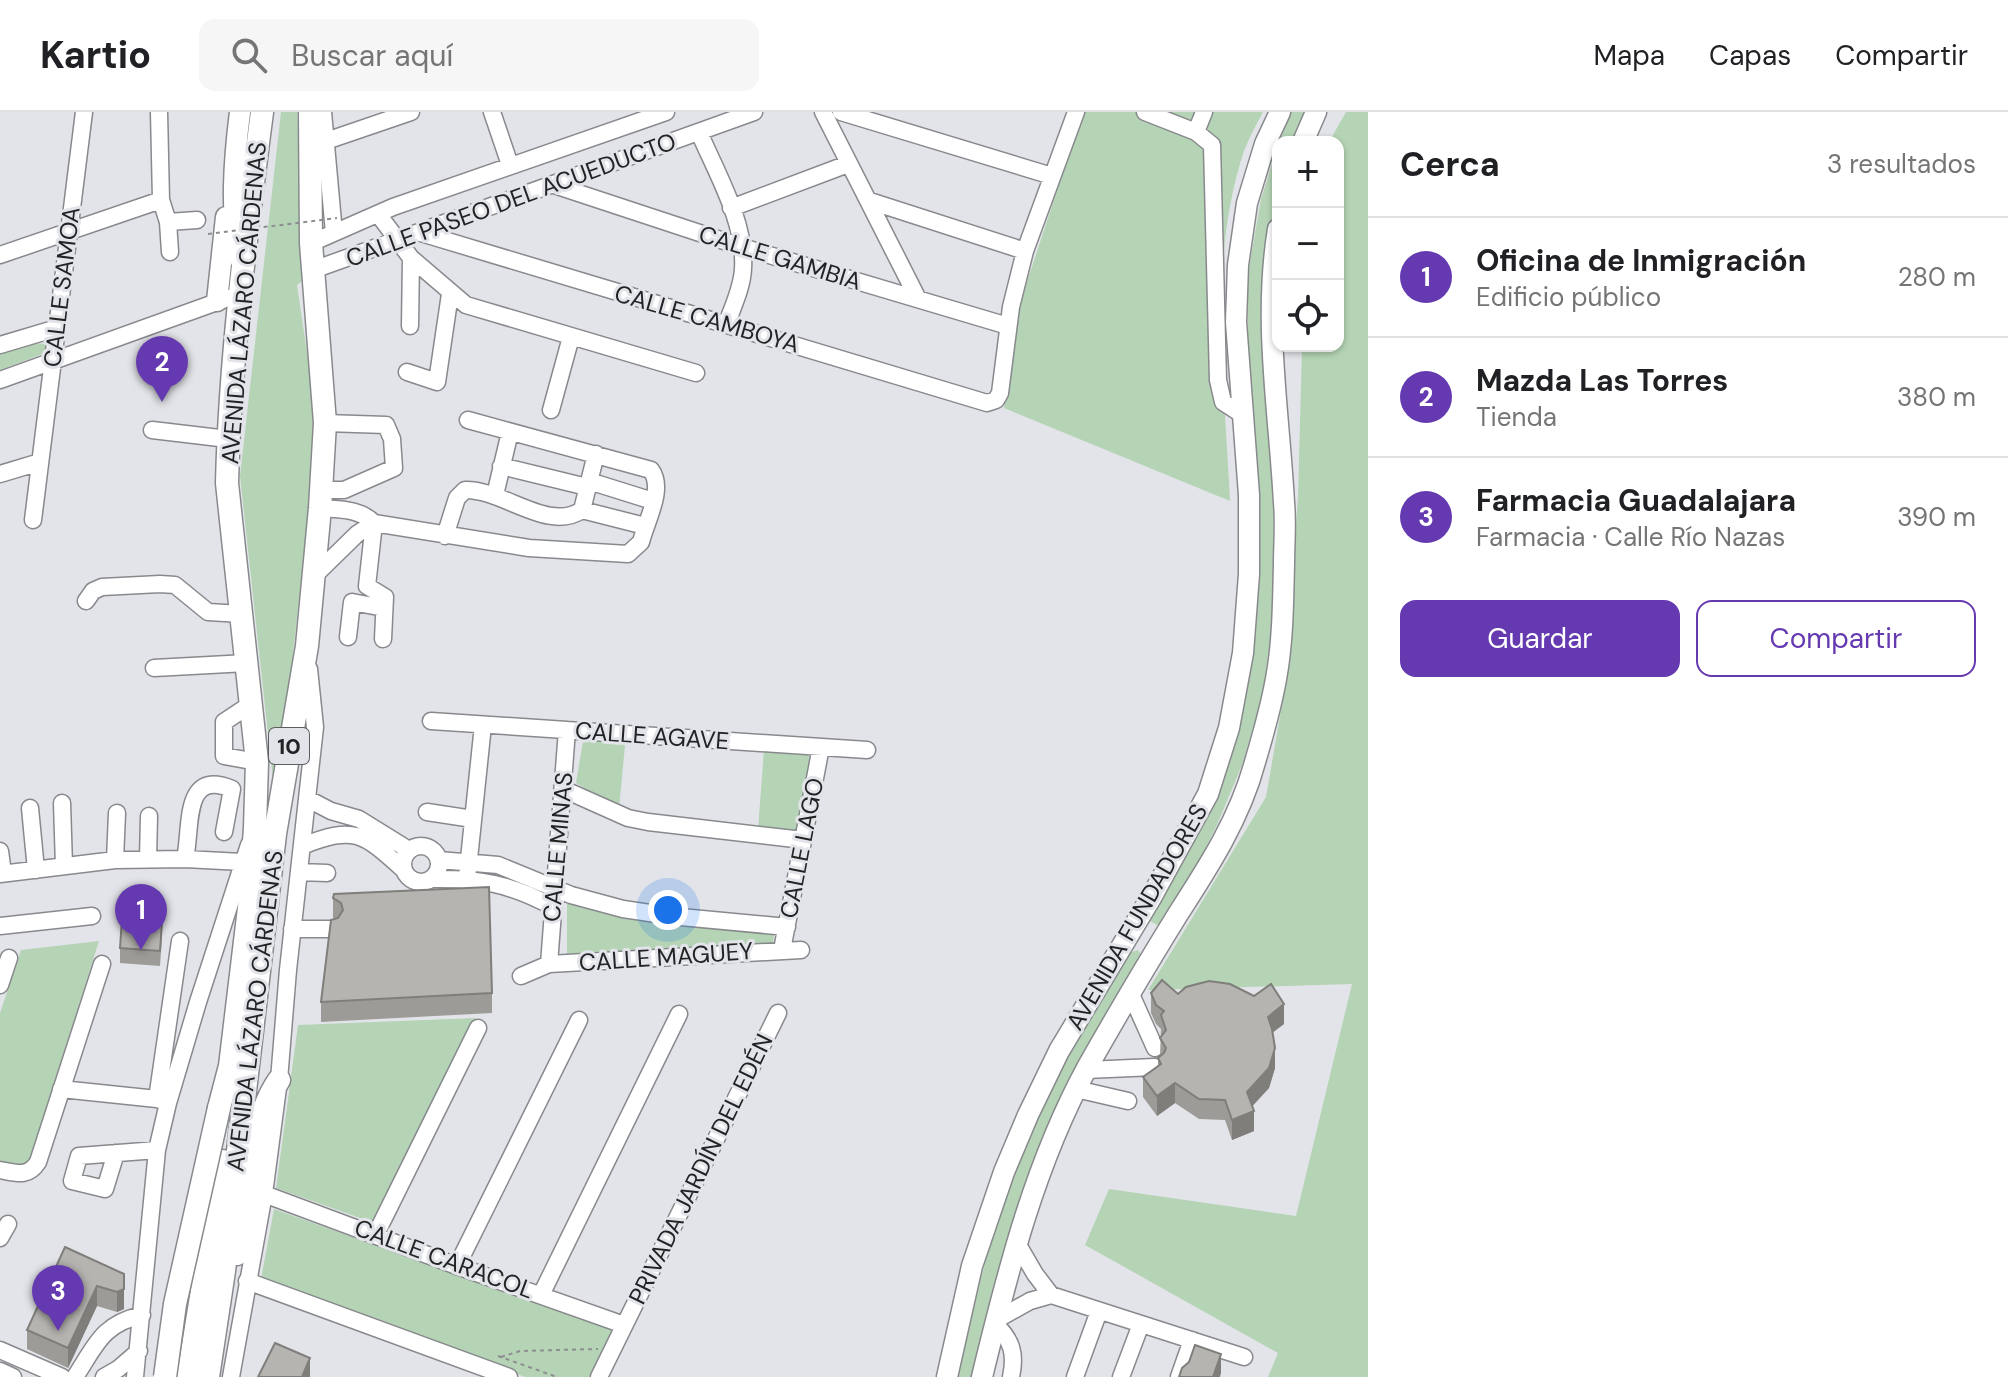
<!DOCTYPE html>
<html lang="es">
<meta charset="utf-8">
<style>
body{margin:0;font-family:"DM Sans",sans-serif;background:#f6f6f6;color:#202124}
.controls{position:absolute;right:24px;top:24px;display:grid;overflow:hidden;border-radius:16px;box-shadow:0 2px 6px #0004}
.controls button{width:72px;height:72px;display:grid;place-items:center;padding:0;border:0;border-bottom:2px solid #e0e0e0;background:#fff;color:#202124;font:40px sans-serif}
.you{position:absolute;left:668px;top:798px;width:28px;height:28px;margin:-20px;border:6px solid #fff;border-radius:50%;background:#1a73e8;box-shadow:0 0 0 12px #1a73e833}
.badge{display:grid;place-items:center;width:52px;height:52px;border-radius:50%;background:#6539b0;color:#fff;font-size:26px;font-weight:700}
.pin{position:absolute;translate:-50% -66px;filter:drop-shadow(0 2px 4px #0008)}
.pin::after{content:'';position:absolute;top:42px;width:28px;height:24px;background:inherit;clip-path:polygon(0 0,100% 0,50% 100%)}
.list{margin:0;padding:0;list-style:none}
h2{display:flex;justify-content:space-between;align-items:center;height:104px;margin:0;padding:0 32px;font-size:34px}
h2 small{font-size:26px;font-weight:400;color:#757577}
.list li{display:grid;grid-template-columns:52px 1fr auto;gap:24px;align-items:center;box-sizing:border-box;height:120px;padding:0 32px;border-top:2px solid #e0e0e0}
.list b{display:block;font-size:30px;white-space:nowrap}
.list p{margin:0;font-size:26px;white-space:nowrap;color:#757577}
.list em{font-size:26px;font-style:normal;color:#757577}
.actions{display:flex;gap:16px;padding:24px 32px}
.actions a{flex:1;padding:18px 0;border:2px solid #6539b0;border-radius:16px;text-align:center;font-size:28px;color:#6539b0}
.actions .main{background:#6539b0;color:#fff}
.icon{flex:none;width:44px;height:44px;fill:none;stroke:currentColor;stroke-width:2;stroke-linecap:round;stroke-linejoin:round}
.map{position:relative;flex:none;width:1368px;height:1265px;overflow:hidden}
header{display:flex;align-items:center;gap:48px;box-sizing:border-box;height:112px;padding:0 40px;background:#fff;border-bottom:2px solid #e0e0e0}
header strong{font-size:38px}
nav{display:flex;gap:44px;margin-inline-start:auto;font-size:28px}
.search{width:560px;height:72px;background:#f6f6f6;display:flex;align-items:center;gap:20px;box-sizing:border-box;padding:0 28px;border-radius:16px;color:#757577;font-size:30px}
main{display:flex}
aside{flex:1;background:#fff}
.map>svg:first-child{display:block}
.green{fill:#b5d4b5}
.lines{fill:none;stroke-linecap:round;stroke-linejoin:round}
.minor-casing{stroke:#88898d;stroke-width:19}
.major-casing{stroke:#88898d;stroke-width:23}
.highway-casing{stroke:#88898d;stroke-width:25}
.path{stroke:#8c8d90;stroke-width:2;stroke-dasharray:4 4;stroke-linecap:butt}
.minor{stroke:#fff;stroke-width:16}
.major{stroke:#fff;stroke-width:20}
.highway{stroke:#fff;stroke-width:22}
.highway-bridge-casing{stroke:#88898d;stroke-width:25;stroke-linecap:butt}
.path-bridge{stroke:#8c8d90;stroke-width:2;stroke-dasharray:4 4;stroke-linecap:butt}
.highway-bridge{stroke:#fff;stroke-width:22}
.wall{fill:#9d9b97}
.shaded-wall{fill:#7f7e7b}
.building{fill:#b6b4b0;stroke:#7f7e7b;stroke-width:2}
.labels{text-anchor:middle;stroke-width:6;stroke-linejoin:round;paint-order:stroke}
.shield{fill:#e3e4e9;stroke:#5c5d5f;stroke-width:2}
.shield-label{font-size:22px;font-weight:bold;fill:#222324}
.street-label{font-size:24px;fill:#222324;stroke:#e3e4e9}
</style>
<header>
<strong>Kartio</strong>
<div class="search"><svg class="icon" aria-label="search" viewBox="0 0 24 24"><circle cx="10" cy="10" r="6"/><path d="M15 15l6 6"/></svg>Buscar aquí</div>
<nav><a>Mapa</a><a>Capas</a><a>Compartir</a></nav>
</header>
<main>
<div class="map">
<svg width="1368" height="1265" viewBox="0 0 1368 1265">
<rect width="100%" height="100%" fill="#e3e4e9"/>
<path class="green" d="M281,0H297L306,166L297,173L318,314L279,669L273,668L240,364Z
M1083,0H1263C1256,13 1249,26 1244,39C1207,150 1225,275 1230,389L1004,296L1017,200Z
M1291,0H1310L1297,30H1279Z
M1346,0H1368V1265H1268L1278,1241L1085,1133L1109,1077L1296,1104L1352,872L1148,878L1266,685L1284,581L1298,385L1302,234H1338V30H1329Z
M1278,33V82L1265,161L1274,427L1272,511L1263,582L1242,653L1217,713L1190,767L1163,811L1157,813L1150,809V802L1245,581L1248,162L1261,87Z
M30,231L47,232L45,241L0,258V241Z
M584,623H626L619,697L576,671Z
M764,637L808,642L811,649L799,717L794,721L758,718Z
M567,787C633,814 704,815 774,822L773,832L567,842Z
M99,829L27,1058L0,1052V901L21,838Z
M1138,838L1142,844L1101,916L974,1265H958C969,1213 981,1161 997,1110C1027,1015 1077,925 1129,841Z
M476,906L374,1111L276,1076L298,913Z
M274,1097L450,1160L453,1154L613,1216L589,1265H525L261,1167Z"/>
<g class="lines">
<g class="minor-casing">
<path id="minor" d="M159,0L161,88L168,110L170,140
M323,0L334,121
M492,0L510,53
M823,0L918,187
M841,0L1052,64
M1145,0L1196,20L1212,33L1218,268L1223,290L1243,303
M699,20C717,62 746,111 743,157C742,176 733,194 727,211
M1196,20L1204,0
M320,35L326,29L411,0
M554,73L742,135L1008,214
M870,89L1025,139
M731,96L848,52
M378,102L411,146L466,193L696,261
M168,110L197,108
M421,121L987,291L996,288L1000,281L1011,195L1025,139L1076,0
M311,131L393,95L666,0
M0,143L161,88
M313,158L754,0
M410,214L411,146
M0,233L57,216
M407,260L437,270L450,182
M0,268L228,186
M551,298L571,225
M152,318L228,327
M501,354L587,375
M0,362L40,350
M589,369L653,389
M321,378H344L394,356L392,327L386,313L325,311
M495,383L510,320
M320,396C340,398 359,396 374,411L529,436L628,442L641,430C646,409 665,377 651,358L468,308
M582,398L645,414
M33,408L84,0
M374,411L367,474L385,485L383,527
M445,424L457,386L465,378C503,377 548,421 582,398L596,342
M313,465L357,422L374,411
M86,489L93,479L102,475L160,472L175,473L208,500L242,502
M348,525L352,490L384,496
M154,556L247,551
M251,592L224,610V644L257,650
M431,609L867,638
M563,677L628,706L648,710L803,728
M308,687L331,699L359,707L409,738
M62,691L64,754
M30,696L36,758
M427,700L473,707
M302,734C355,713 363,721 404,758
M403 752a18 18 0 1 1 36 0a18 18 0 1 1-36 0Z
M0,739L3,761
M148,747L149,704
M185,747C192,716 182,656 232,677L224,720
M115,748L117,701
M439,748L498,753L571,783L623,797L670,804L787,815
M299,760L327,761
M0,762L115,748L185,747L242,750
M467,766L483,613
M432,767C479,766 511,772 553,795
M0,814L92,804
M292,817H332
M782,838L821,635
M549,852L567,618
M521,864L549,852L801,838
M0,873L9,846
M1130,880L1155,936
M1086,958L1155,955
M61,977L157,987L166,990
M1076,977L1128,989
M157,987L180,829
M116,1041L105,1077L72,1069L79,1044L157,1038
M0,1058C16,1061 28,1066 38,1050L102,852
M264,1082L457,1154L624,1213
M376,1122L478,916
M0,1126L8,1112
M1017,1131L1035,1162L1051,1183L1244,1245
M457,1154L579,908
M247,1169L509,1265
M541,1183L679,902
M996,1208L1030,1189L1051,1183
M995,1212C1012,1228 1016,1242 1011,1265
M0,1238L62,1265
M0,1259L13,1265
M75,1265C96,1233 102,1212 142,1203
M104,1265L118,1257L139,1239
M135,1265L157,1038L168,991L198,890L249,733
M231,1265L264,1082L279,968L288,858L315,615L309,557
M599,1265L778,901
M1075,1265L1099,1199
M1121,1265L1141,1212
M1179,1265L1192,1228"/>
</g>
<g class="major-casing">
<path id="major" d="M240,0C234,48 230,100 240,147
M1303,30L1316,0
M217,189L226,105
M947,1265L972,1154L1004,1060L1028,1003L1059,939L1152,784L1208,682L1229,616L1243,541L1249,462V383L1236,210L1238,153L1247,91L1265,32L1280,0
M982,1265C1008,1158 1035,1051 1088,954C1117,903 1147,852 1178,802C1209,754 1240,706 1255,650C1263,623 1271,595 1276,567C1283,529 1283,491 1284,452C1284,432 1286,411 1284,391C1279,298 1263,210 1278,117"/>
</g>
<g class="highway-casing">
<path id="highway" d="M219,996L230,954L249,796L255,716L257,650L227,371C230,247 246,123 262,0
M237,1142C261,1085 242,1022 279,968
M188,1265L223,1049
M208,1265L224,1159L275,722L307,534L320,396L325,311L311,131L310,0"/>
</g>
<path class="path" d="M498,1244L557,1265
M501,1245L520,1239L598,1237"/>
<use href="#minor" class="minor"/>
<use href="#major" class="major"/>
<use href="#highway" class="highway"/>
<g class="highway-bridge-casing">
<path id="highway-bridge" d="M165,1265L175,1192L219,996"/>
</g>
<path class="path-bridge" d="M208,122L337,106"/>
<use href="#highway-bridge" class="highway-bridge"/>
</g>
<path class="wall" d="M333,786L492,881V901L321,910V890L335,807L333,806Z
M162,825L160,854L120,851V836Z
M1151,881L1178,882L1284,912L1273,920L1275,956L1269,976L1252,994L1254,1019L1232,1028L1225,1008L1199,1007L1175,991L1157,1004L1143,985V965L1158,954V946L1160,944L1161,917L1156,912L1151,901Z
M65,1135L124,1162V1197L117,1200L97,1194L68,1256L27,1237V1218Z"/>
<path class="shaded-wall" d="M1284,892V912L1268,924V905Z
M1275,936V956L1269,976L1247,1000V980Z
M1175,971V991L1157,1004V984Z
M1254,999V1019L1232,1028V1008Z
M97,1174V1194L68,1256V1236Z
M124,1177V1197L117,1200V1180Z
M1221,1242V1261L1220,1265H1213Z
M310,1246V1265H302Z"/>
<path class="building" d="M489,775L492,881L321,890L331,808L338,806L343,798L341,791L333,786L334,782Z
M122,807L162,810L160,839L120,836Z
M1162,868L1178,882L1186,875L1209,869L1230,872L1254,884L1271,872L1284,892L1268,905L1272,917L1275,936L1269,956L1247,980L1254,999L1232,1008L1225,988L1199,987L1175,971L1157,984L1143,965L1161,952L1158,946L1164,941L1166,936L1160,926L1166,918L1161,903L1164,899L1156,893L1151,881Z
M65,1135L124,1162V1177L117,1180L97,1174L68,1236L27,1218Z
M275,1231L310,1246L302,1265H258Z
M1195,1233L1221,1242L1213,1265H1179L1182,1256L1189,1250Z"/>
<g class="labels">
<rect class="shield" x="269" y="616" width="40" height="36" rx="6"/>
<g class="shield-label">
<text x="289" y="642">10</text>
</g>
<g class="street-label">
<text transform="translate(511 88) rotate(-20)" y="8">CALLE PASEO DEL ACUEDUCTO</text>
<text transform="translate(780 146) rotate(17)" y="8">CALLE GAMBIA</text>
<text transform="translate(62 175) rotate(-83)" y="8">CALLE SAMOA</text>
<text transform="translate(244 191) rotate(-85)" y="8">AVENIDA LÁZARO CÁRDENAS</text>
<text transform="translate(707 207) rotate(16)" y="8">CALLE CAMBOYA</text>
<text transform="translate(652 624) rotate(4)" y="8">CALLE AGAVE</text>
<text transform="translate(558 735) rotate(-85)" y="8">CALLE MINAS</text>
<text transform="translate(802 736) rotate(-79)" y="8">CALLE LAGO</text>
<text transform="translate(1137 805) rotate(-60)" y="8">AVENIDA FUNDADORES</text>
<text transform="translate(666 845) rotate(-4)" y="8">CALLE MAGUEY</text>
<text transform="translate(255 899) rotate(-83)" y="8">AVENIDA LÁZARO CÁRDENAS</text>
<text transform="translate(701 1057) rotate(-64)" y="8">PRIVADA JARDÍN DEL EDÉN</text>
<text transform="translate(444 1147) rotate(20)" y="8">CALLE CARACOL</text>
</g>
</g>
</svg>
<div class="controls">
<button>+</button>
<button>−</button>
<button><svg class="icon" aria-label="locate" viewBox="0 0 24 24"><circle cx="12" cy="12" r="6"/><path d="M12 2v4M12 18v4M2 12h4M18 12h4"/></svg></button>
</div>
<div class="you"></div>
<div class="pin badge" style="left:141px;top:838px">1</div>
<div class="pin badge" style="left:162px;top:290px">2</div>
<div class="pin badge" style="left:58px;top:1219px">3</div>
</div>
<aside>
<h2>Cerca<small>3 resultados</small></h2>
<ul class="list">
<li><span class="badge">1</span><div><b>Oficina de Inmigración</b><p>Edificio público</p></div><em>280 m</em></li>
<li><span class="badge">2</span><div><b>Mazda Las Torres</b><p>Tienda</p></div><em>380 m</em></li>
<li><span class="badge">3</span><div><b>Farmacia Guadalajara</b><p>Farmacia · Calle Río Nazas</p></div><em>390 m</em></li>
</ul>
<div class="actions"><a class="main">Guardar</a><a>Compartir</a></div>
</aside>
</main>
